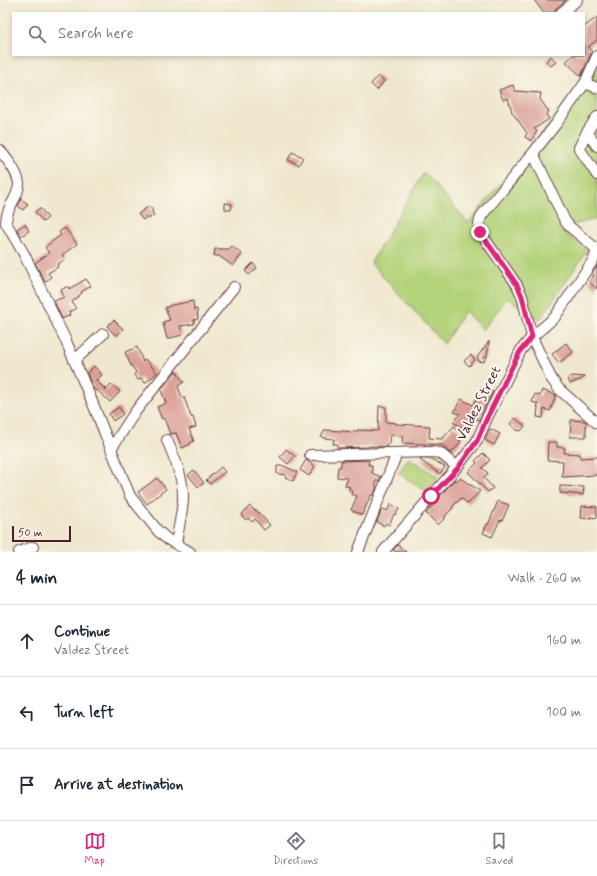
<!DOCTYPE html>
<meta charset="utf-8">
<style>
body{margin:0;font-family:Mynerve,sans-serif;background:#f2f2f3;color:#1f2937}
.scale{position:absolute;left:12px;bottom:10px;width:59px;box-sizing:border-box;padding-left:4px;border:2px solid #4a1f2b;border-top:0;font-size:11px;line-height:14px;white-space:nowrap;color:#4a1f2b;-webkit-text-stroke:3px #fbf7ec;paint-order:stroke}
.stop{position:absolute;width:12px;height:12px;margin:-9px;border:3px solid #db2777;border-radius:50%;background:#fff}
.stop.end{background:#db2777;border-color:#fff;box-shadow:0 1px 4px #0008}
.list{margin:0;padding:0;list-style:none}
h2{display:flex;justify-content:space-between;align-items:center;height:52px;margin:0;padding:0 16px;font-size:17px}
h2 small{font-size:13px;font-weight:400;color:#747a83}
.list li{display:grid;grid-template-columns:26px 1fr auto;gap:12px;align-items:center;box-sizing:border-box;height:72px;padding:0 16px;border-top:1px solid #e0e1e3}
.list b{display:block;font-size:15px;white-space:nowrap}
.list p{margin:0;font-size:13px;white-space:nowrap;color:#747a83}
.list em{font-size:13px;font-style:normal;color:#747a83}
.icon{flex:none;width:22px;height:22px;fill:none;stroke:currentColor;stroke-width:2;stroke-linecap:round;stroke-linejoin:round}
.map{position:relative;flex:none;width:597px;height:552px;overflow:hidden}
.search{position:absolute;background:#fff;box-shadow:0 2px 6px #0003;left:12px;right:12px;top:12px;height:44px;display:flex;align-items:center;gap:10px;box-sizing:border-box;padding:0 14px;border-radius:0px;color:#747a83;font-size:15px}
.sheet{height:268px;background:#fff}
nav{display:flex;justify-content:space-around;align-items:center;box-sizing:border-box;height:56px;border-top:1px solid #e0e1e3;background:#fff;font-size:11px;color:#747a83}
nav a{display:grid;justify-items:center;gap:2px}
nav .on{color:#db2777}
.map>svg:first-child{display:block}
.green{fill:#b4d279;stroke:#7f7852}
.building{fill:#dba095}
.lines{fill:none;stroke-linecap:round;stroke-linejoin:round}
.minor-casing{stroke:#633d43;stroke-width:12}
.minor{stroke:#fff;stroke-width:10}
.route{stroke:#db2777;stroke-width:5}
.labels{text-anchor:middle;stroke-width:4;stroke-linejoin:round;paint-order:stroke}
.street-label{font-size:14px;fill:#4a1f2b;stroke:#fbf7ec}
</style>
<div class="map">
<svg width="597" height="552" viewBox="0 0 597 552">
<rect width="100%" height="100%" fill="#fbf7ec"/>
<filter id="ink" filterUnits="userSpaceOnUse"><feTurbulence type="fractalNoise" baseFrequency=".025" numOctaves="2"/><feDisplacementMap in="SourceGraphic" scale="8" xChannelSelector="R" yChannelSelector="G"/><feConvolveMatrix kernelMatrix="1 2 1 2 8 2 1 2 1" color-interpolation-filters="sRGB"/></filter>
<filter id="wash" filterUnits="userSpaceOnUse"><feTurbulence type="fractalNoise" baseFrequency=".012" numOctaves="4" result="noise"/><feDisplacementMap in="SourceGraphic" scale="16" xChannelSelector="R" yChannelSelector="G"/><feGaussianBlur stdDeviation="0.9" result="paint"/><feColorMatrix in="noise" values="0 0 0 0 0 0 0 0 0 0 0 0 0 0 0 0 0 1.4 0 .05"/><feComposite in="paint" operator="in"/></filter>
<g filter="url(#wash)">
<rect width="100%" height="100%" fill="#efe8ce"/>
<path class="green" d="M593,53L597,55V219L559,228L587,251L540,320L507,298L483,330L465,311L444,344L371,263L424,172L468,223L528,151L577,87Z
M409,458L438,477L427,492L398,473Z"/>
<g id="blocks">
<path class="building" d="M534,0H566L555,9V13H544Z
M597,17V40L588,47L592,52L581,76L566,62L573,55H584V27Z
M551,56L556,62L551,66L546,61Z
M378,76L384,81L377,90L371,84Z
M513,85L515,91L541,93L540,99L549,112L546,114L549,119L534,129L537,131L531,141L525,137L527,133L512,112L508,98L503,100L499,90Z
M292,152L303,157L299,165L288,160Z
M21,199L28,204L23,210L18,206Z
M225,203L232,204L231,210L225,209Z
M149,206L153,211L152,212L154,215L148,219L146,217L143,220L138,214Z
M40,208L48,218L43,222L35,212Z
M25,224L29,231L21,236L17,229Z
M65,228L77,244L62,255L65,259L57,265L58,267L48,273L51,277L45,282L35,263L49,253L45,247L61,235L59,232Z
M232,246L242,254L233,266L219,256H214L215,249H229Z
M253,263L257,268L249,275L245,271Z
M597,266V289L589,282L594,275L592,274Z
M86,279L91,286L81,292L82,293L72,302L76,309L69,312L70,315L62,319L54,301L64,297L61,290L68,286L69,289Z
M193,301L194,310L197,309L198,319L194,320V324L180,326L182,335L167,339L163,322L170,320L165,308L172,305Z
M114,320L123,329L116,336L107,326Z
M489,341L487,357H485L484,362L478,361V356Z
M566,343L573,352L559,363L552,354Z
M137,347L143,362L145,359L157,373L145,383L141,378L138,380L134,375L136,372L130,364L125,352Z
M471,355L475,360L469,366L464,361Z
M94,366L102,375L96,380L106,390L112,384L120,392L110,402L97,390L96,391L93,388L87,373Z
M176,371L184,382L178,386L182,398L184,397L191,417H193L196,427L189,429L194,441L190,443L191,444L182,448L176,433L170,434L164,418L162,419L157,407L166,403L161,390Z
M572,376L586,377L570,384L568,378Z
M482,387L493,392L488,401V400L479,420L475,418L466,430L453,422L460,414L454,412L461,399L473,405Z
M542,390L556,395L550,411L544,409L543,418L537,417L538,407H537L538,404L532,402L535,394L540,396Z
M379,406L386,407V422L396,423V424L430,426L429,438L442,439L454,426L464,435L459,440L461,442L451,453L442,445L402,443L403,436L390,435L389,444H387L386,447L369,446V447L337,448V444H333L334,439L323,438V437H321L325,430L357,432V430L378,431Z
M119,407L123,414L113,421L109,414Z
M515,418L525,426L521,431L519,430L518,431L510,424Z
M571,420L585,421L586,422V437H570Z
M490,429L500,434L494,445L485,440Z
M548,442H557V447L565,448L564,453L580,454V458L597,457V475L562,477L563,461L547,460Z
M286,449L295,456L288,464L280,457Z
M483,453L490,460L482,468L488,473L484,478L493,488L488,492L468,472L477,463L475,461Z
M421,459H432L445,467L440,474L420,460Z
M306,460L315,466L309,476L300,470Z
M369,460L368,465H372V473L381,477L379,481H376V489L374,495H371L362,515L351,510L357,496L351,494L352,491L349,490L350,487L345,486L348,478L337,477L338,467H341V461Z
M277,466H284L297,472L293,481L285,477L286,475L277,474Z
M221,467L225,472L210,484L206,480Z
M194,470L204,483L198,487L188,475Z
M157,478L166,489L147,504L138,492Z
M460,478L480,491L468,504L461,498L452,507L453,508L445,516L446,517L438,525L426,513L439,499L438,498L454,480L456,481Z
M560,486L584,487L583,495L560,493Z
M498,501L509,505L502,521L500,520L492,537L483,533L487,524L488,525Z
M391,504L399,509L395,515L394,514L389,525L386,523L384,526L377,522L382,508L387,511Z
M250,506L255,511L256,510L270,525L264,530L255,519L252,522L248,518L246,520L241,515Z
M582,506L597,507V518L590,517V519L581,518Z
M398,545L406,552H396L393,550Z"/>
</g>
</g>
<g filter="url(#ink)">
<use href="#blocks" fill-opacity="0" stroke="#633d43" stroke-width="1"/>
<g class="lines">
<g class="minor-casing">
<path id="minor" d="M561,13L577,0
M597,56L585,83L556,124L533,153L482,215C479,221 478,225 480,232L517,285L522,296L532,337L551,378L559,389L597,423
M585,83L597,88
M597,117L587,132L579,148L597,175
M587,132L597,146
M0,150C7,160 18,172 19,184C19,191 15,198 11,205C8,211 6,216 6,223L24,254L65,339L91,399L130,496L158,531L167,539L190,552
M74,361L103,334
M167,440C175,459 184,479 183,500C182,514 178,530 176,544
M111,449L135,412L234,287
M310,455L432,452L440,453L457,467
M19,552L33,547
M358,552L397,453
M383,552L457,467L477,441L487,418L521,350L532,337L555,317L594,259L596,253L594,247L570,227L565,221L533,153"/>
</g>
<use href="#minor" class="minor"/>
</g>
</g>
<g class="lines" filter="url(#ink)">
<path class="route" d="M431,496L458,468L477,441L487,418L514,363L521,350L532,337L522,296L517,285L480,232"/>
</g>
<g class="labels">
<g class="street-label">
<text transform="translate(478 403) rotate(-63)" y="5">Valdez Street</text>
</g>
</g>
</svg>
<div class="scale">50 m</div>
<div class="stop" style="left:431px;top:496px"></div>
<div class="stop end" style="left:480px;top:232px"></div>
<div class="search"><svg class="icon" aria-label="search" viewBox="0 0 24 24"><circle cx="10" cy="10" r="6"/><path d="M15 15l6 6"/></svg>Search here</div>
</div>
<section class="sheet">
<h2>4 min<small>Walk · 260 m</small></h2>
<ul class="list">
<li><svg class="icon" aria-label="ahead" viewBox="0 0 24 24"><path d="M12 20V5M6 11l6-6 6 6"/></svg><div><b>Continue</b><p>Valdez Street</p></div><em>160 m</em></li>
<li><svg class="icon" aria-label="left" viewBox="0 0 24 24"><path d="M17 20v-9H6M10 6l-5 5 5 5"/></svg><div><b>Turn left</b></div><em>100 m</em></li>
<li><svg class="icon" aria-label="arrive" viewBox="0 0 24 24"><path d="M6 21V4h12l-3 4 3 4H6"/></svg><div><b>Arrive at destination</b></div></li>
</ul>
</section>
<nav>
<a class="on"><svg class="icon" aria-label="map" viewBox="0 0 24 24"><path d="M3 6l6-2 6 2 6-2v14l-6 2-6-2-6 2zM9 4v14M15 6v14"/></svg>Map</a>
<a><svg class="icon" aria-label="directions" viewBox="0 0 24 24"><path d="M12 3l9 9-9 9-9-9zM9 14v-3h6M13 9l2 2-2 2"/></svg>Directions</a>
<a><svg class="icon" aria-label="saved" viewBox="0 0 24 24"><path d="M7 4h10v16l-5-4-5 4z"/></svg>Saved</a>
</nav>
